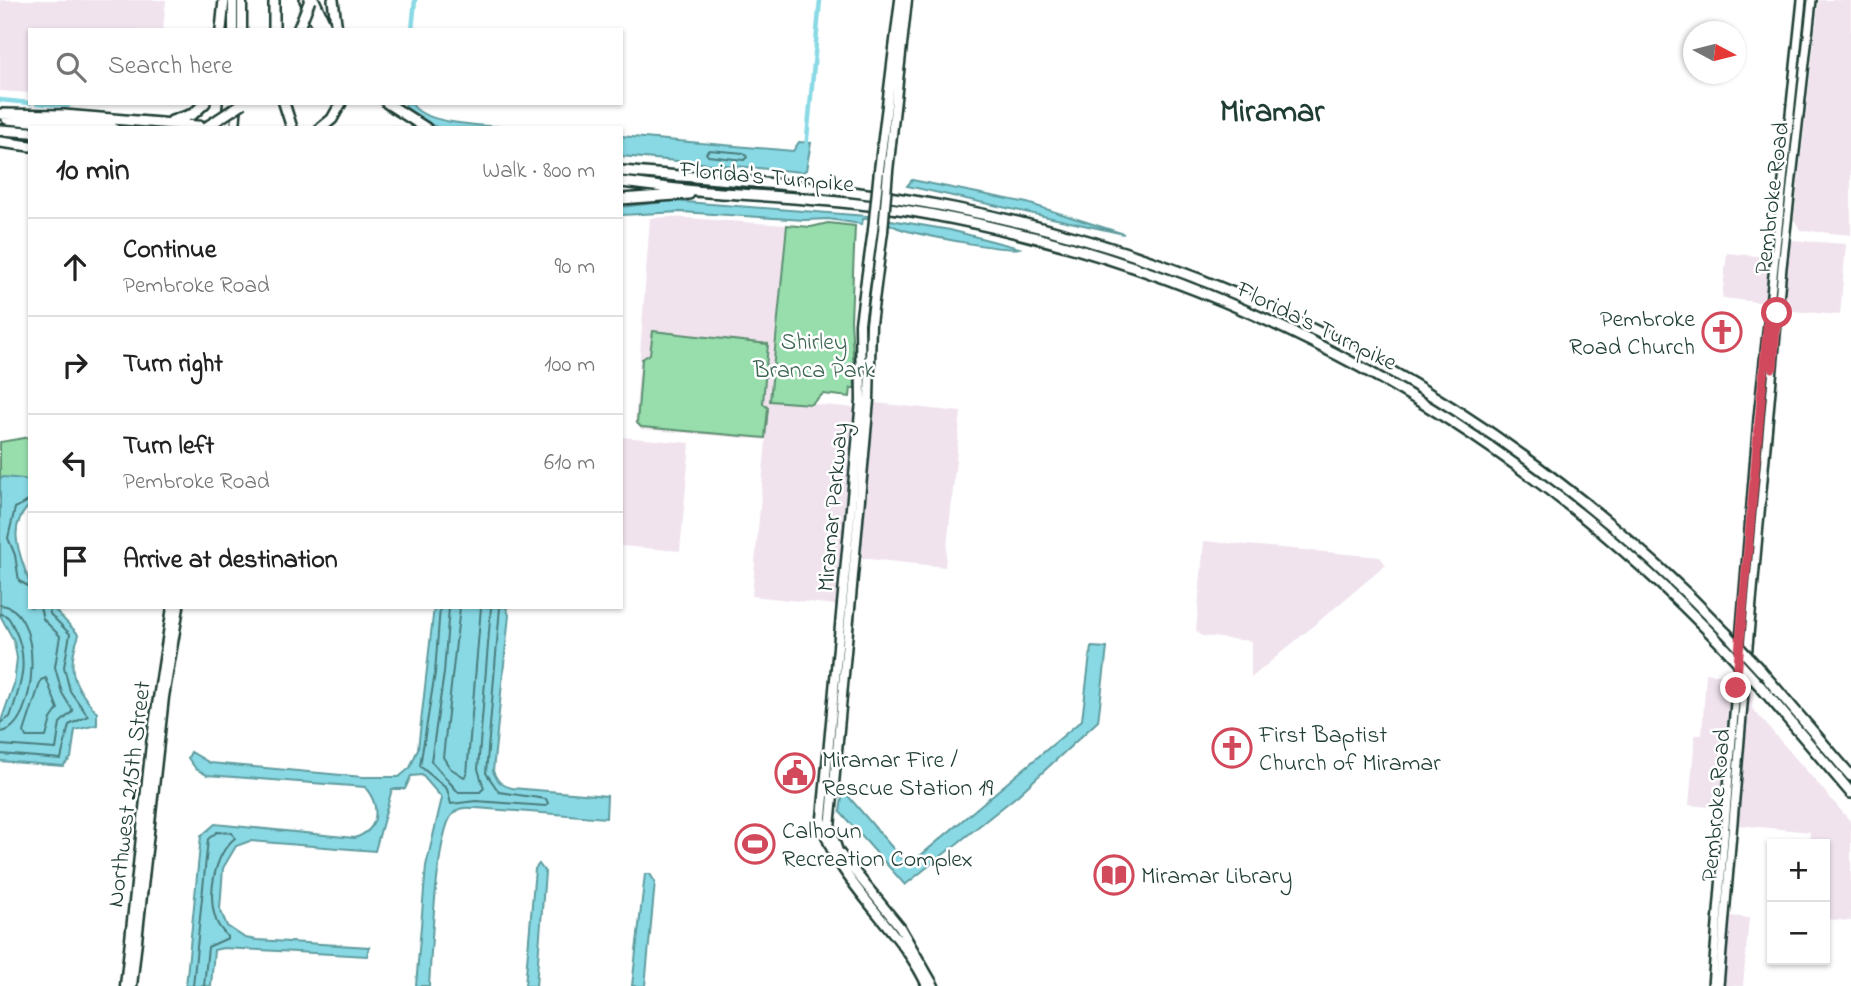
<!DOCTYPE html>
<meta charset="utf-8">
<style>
body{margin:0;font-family:"Indie Flower",sans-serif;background:#f6f6f6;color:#222}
.controls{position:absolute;right:21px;bottom:21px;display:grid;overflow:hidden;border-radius:0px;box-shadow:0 2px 5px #0004}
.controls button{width:63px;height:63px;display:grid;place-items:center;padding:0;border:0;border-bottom:2px solid #e0e0e0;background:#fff;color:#222;font:35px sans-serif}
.compass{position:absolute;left:1683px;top:21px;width:63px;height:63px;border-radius:50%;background:#fff;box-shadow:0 2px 5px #0004;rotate:97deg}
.stop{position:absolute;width:21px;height:21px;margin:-16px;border:5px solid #d1495b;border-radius:50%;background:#fff}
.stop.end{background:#d1495b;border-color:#fff;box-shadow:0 2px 7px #0008}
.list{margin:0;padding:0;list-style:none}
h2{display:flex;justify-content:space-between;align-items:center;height:91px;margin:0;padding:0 28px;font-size:30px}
h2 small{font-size:23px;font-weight:400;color:#767676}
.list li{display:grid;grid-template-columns:46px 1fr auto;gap:21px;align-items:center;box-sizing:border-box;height:98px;padding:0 28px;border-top:2px solid #e0e0e0}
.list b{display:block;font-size:26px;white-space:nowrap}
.list p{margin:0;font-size:23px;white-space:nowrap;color:#767676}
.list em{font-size:23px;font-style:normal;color:#767676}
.icon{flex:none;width:38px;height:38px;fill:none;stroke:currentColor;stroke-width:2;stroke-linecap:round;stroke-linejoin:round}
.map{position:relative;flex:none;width:1851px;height:986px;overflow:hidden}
.search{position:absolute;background:#fff;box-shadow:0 2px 5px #0004;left:28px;top:28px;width:595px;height:77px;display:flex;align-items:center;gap:18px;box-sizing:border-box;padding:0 24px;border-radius:0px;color:#767676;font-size:26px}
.panel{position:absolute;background:#fff;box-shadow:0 2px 5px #0004;left:28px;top:126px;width:595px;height:483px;border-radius:0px}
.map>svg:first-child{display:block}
.built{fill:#f0e3ee}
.green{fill:#97deac;stroke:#5b8e70;stroke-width:2}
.water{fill:#89d9e5;stroke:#5f9b9e;stroke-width:2}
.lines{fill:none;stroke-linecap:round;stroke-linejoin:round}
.shore{stroke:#497b7b;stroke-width:2}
.canal{stroke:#89d9e5;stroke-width:4.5}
.secondary-casing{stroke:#1f3d34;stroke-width:12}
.primary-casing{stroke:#1f3d34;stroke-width:13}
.motorway-casing{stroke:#1f3d34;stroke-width:14}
.secondary{stroke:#fff;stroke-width:7}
.primary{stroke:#fff;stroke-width:8}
.motorway{stroke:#fff;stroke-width:9}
.primary-bridge-casing{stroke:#1f3d34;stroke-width:13;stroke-linecap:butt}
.motorway-bridge-casing{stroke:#1f3d34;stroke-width:14;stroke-linecap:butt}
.primary-bridge{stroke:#fff;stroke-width:8}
.motorway-bridge{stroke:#fff;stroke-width:9}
.route{stroke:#d1495b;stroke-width:9}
.labels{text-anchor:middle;stroke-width:5;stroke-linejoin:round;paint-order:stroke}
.street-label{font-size:24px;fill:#1f3d34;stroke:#fff}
.poi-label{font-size:24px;fill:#1f3d34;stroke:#fff;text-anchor:start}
.park-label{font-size:24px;fill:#3d6552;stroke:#fff}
.district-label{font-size:32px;font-weight:bold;fill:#1f3d34;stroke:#fff}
</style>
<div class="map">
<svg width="1851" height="986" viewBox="0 0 1851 986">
<rect width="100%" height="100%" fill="#fff"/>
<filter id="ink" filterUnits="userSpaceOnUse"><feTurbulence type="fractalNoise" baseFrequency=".0143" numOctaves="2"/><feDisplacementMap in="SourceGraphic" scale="14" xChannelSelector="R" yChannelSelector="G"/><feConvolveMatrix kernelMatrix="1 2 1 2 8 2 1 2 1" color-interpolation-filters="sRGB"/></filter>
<g filter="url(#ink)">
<path class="built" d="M0,0H166L163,30H30V93L0,91Z
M1819,0H1851V235L1800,230L1794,219Z
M672,217L787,225L770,400L856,408L836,605L752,596L766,440L641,429L635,422L650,218Z
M1792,240L1846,244L1840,315L1781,310L1766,303L1722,298L1727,253L1786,259Z
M875,403L961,412L945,567L859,558Z
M621,437L690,443L680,551L621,546Z
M1204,541L1380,557L1386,565L1251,678V641L1202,636L1196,631Z
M1706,673L1726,676L1753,692L1752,708L1851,822V921L1825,919V844H1809L1810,832L1738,825L1739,810L1689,805L1695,735H1702Z
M1730,916L1749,918L1743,986H1724Z"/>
<path class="green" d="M828,223L855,226L851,320L855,388H851L850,397L823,394L811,404L770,401L787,225L811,227Z
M653,331L768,344L763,403L768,408L765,438L641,427L637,423L642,359L650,354Z
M30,437V483L24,479H0V442Z"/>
<path class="water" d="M405,103H412C420,126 498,126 521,128H438L407,112Z
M621,136L793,151L799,142L811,143L806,170L802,172L621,156Z
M912,180L1027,203L1124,234L907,186Z
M672,201L867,216L950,230L1019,248C1005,252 923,235 904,230C888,226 883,216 863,219L862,224L828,219L805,220L681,212L621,215V207Z
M3,477L24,479L30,483V505C4,529 22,557 30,585C31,591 30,601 30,607H52L79,635C65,671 74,685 97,713V725L75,730L71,758L63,766L0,761V724L14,684L17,658L14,641L0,615V479Z
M434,607H506L509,615L493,771C497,781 501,785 512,788L607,796L606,818L476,808C466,808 459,806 452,815C436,834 431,956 429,986H416L426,866L442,798L422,775L411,776L405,789H392L375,851L250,841L236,846L223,868L220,909L227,926L245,938L257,940L369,947L367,956L223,948L214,950L211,986H186L201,836L215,824L354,838C381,830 380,805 365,787L207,775L196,769L188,758L191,752L210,763L363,777H399L410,768L418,749Z
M1091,647L1107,648L1098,721L1018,795L905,885L840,812L843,790L908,866L1082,720Z
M539,864L545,872L536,986H525L535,869Z
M645,874H650L655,882L645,986H632Z"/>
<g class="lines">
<path class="shore" d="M709,150L744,153L747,157L744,160L708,156L706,153Z
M30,500L15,508L8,538L15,555L19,581L30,587
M0,605C46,607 38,730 0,732
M440,607L435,673L420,766L447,789L451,804L476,801L546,806L548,803L546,799L499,792L486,773L500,607
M449,607L444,673L431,761L458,792H480L484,788L478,769L491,607
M460,607L443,757L450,768L464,777L467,774L481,607
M0,614C9,615 10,620 14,628C30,659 21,686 10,717L0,723
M46,678L58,709L51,719L46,737H26L24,732L41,680Z
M0,745L56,749L60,723L73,711L62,693L55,667L60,636L43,619L40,607
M0,754L61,759L69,725L88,716L70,691L64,667L70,634L50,614L49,607
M193,986L208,839L217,832L232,833L235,838C214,855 207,895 216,920C218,927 224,932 228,938L208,947L204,986"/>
<path class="canal" d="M412,30L415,0
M0,100L30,103
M37,103L68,106
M806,149L820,0"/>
<g class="secondary-casing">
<path id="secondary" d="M1747,658L1782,267L1812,0
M1712,986L1758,418L1802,0
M1719,986L1746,669"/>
</g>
<g class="primary-casing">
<path id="primary" d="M233,30V0
M242,30V0
M226,128L228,103
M235,128L237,103
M879,170L900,0
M888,171L907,0
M873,230L860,323L861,401L822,818C828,875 902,928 927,986
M883,231L871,324L869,400L830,828L838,851L900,927L934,986
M125,986L151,744L172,607
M132,986L164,697L179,607"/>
</g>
<g class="motorway-casing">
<path id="motorway" d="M305,0L319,30
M314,0L328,30
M333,0L337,30
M221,30L224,0
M274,30V0
M284,103L292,128
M387,103L426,128
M0,114L64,115L221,128
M7,119L113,128
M172,121L193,114L205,103
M321,128L332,119L341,103
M0,130L30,132
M0,142L30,146
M621,171C732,181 844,186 953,208C1249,265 1518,416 1726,633
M621,182C650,185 679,190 707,192C782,197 855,201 929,214C1235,270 1511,423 1725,648
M621,199L689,194
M1761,671L1851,776
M1760,686L1851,793"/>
</g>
<use href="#secondary" class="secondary"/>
<use href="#primary" class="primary"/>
<use href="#motorway" class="motorway"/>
<g class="primary-bridge-casing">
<path id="primary-bridge" d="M873,230L879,170
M883,231L888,171"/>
</g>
<g class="motorway-bridge-casing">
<path id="motorway-bridge" d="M298,30L310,0
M205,128L243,103
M1726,633L1761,671
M1725,648L1760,686"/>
</g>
<use href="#primary-bridge" class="primary-bridge"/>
<use href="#motorway-bridge" class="motorway-bridge"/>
</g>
</g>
<g class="lines" filter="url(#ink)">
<path class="route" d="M1736,688L1769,308C1779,326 1764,349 1773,368L1777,313"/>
</g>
<defs>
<g id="church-ring" transform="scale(2.0125)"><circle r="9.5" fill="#fff" stroke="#d1495b" stroke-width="1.5"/><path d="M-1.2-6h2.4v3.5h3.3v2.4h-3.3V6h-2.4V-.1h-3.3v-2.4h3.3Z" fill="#d1495b"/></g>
<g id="civic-ring" transform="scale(2.0125)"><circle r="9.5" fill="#fff" stroke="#d1495b" stroke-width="1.5"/><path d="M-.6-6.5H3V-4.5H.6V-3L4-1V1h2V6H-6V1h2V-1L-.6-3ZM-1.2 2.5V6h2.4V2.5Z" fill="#d1495b"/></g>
<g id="stadium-ring" transform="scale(2.0125)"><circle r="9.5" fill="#fff" stroke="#d1495b" stroke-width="1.5"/><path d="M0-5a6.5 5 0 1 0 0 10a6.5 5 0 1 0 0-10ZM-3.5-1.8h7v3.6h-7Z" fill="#d1495b"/></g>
<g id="library-ring" transform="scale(2.0125)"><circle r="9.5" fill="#fff" stroke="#d1495b" stroke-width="1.5"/><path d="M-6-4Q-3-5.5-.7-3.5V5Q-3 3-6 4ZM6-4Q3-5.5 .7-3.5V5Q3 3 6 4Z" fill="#d1495b"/></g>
</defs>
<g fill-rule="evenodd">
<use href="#church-ring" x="1722" y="332"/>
<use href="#church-ring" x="1232" y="748"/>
<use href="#civic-ring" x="795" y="773"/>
<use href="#stadium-ring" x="755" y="844"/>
<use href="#library-ring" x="1114" y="875"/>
</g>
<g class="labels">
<g class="street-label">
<text transform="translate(767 176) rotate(5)" y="8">Florida's Turnpike</text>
<text transform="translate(1771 198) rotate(-83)" y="8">Pembroke Road</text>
<text transform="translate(1317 325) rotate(26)" y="8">Florida's Turnpike</text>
<text transform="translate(832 507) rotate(-85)" y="8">Miramar Parkway</text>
<text transform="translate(128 794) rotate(-83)" y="8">Northwest 215th Street</text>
<text transform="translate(1715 805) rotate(-85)" y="8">Pembroke Road</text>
</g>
<g class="poi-label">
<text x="1695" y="326" text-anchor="end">Pembroke<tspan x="1695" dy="28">Road Church</tspan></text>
<text x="1259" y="742">First Baptist<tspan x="1259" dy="28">Church of Miramar</tspan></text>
<text x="822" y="767">Miramar Fire /<tspan x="822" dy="28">Rescue Station 19</tspan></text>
<text x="782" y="838">Calhoun<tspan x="782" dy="28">Recreation Complex</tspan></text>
<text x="1141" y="883">Miramar Library</text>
</g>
<g class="park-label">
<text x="814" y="349">Shirley<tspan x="814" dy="28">Branca Park</tspan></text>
</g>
<g class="district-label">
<text x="1272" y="121">Miramar</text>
</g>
</g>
</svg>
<div class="controls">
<button>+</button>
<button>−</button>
</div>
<svg class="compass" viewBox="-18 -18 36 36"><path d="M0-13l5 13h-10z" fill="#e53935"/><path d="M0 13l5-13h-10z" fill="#767676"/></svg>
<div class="stop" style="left:1777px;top:313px"></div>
<div class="stop end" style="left:1736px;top:688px"></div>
<div class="search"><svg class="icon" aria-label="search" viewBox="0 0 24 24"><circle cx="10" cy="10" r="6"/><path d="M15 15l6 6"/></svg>Search here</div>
<section class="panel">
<h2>10 min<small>Walk · 800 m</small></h2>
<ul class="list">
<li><svg class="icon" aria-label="ahead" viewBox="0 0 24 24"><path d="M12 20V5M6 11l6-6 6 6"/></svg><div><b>Continue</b><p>Pembroke Road</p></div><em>90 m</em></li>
<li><svg class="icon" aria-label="right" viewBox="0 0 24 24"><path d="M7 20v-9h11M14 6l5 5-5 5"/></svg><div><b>Turn right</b></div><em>100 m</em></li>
<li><svg class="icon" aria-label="left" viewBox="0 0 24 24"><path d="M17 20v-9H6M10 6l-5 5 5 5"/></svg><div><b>Turn left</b><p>Pembroke Road</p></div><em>610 m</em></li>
<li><svg class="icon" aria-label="arrive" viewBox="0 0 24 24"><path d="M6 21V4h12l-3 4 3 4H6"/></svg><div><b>Arrive at destination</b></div></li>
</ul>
</section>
</div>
